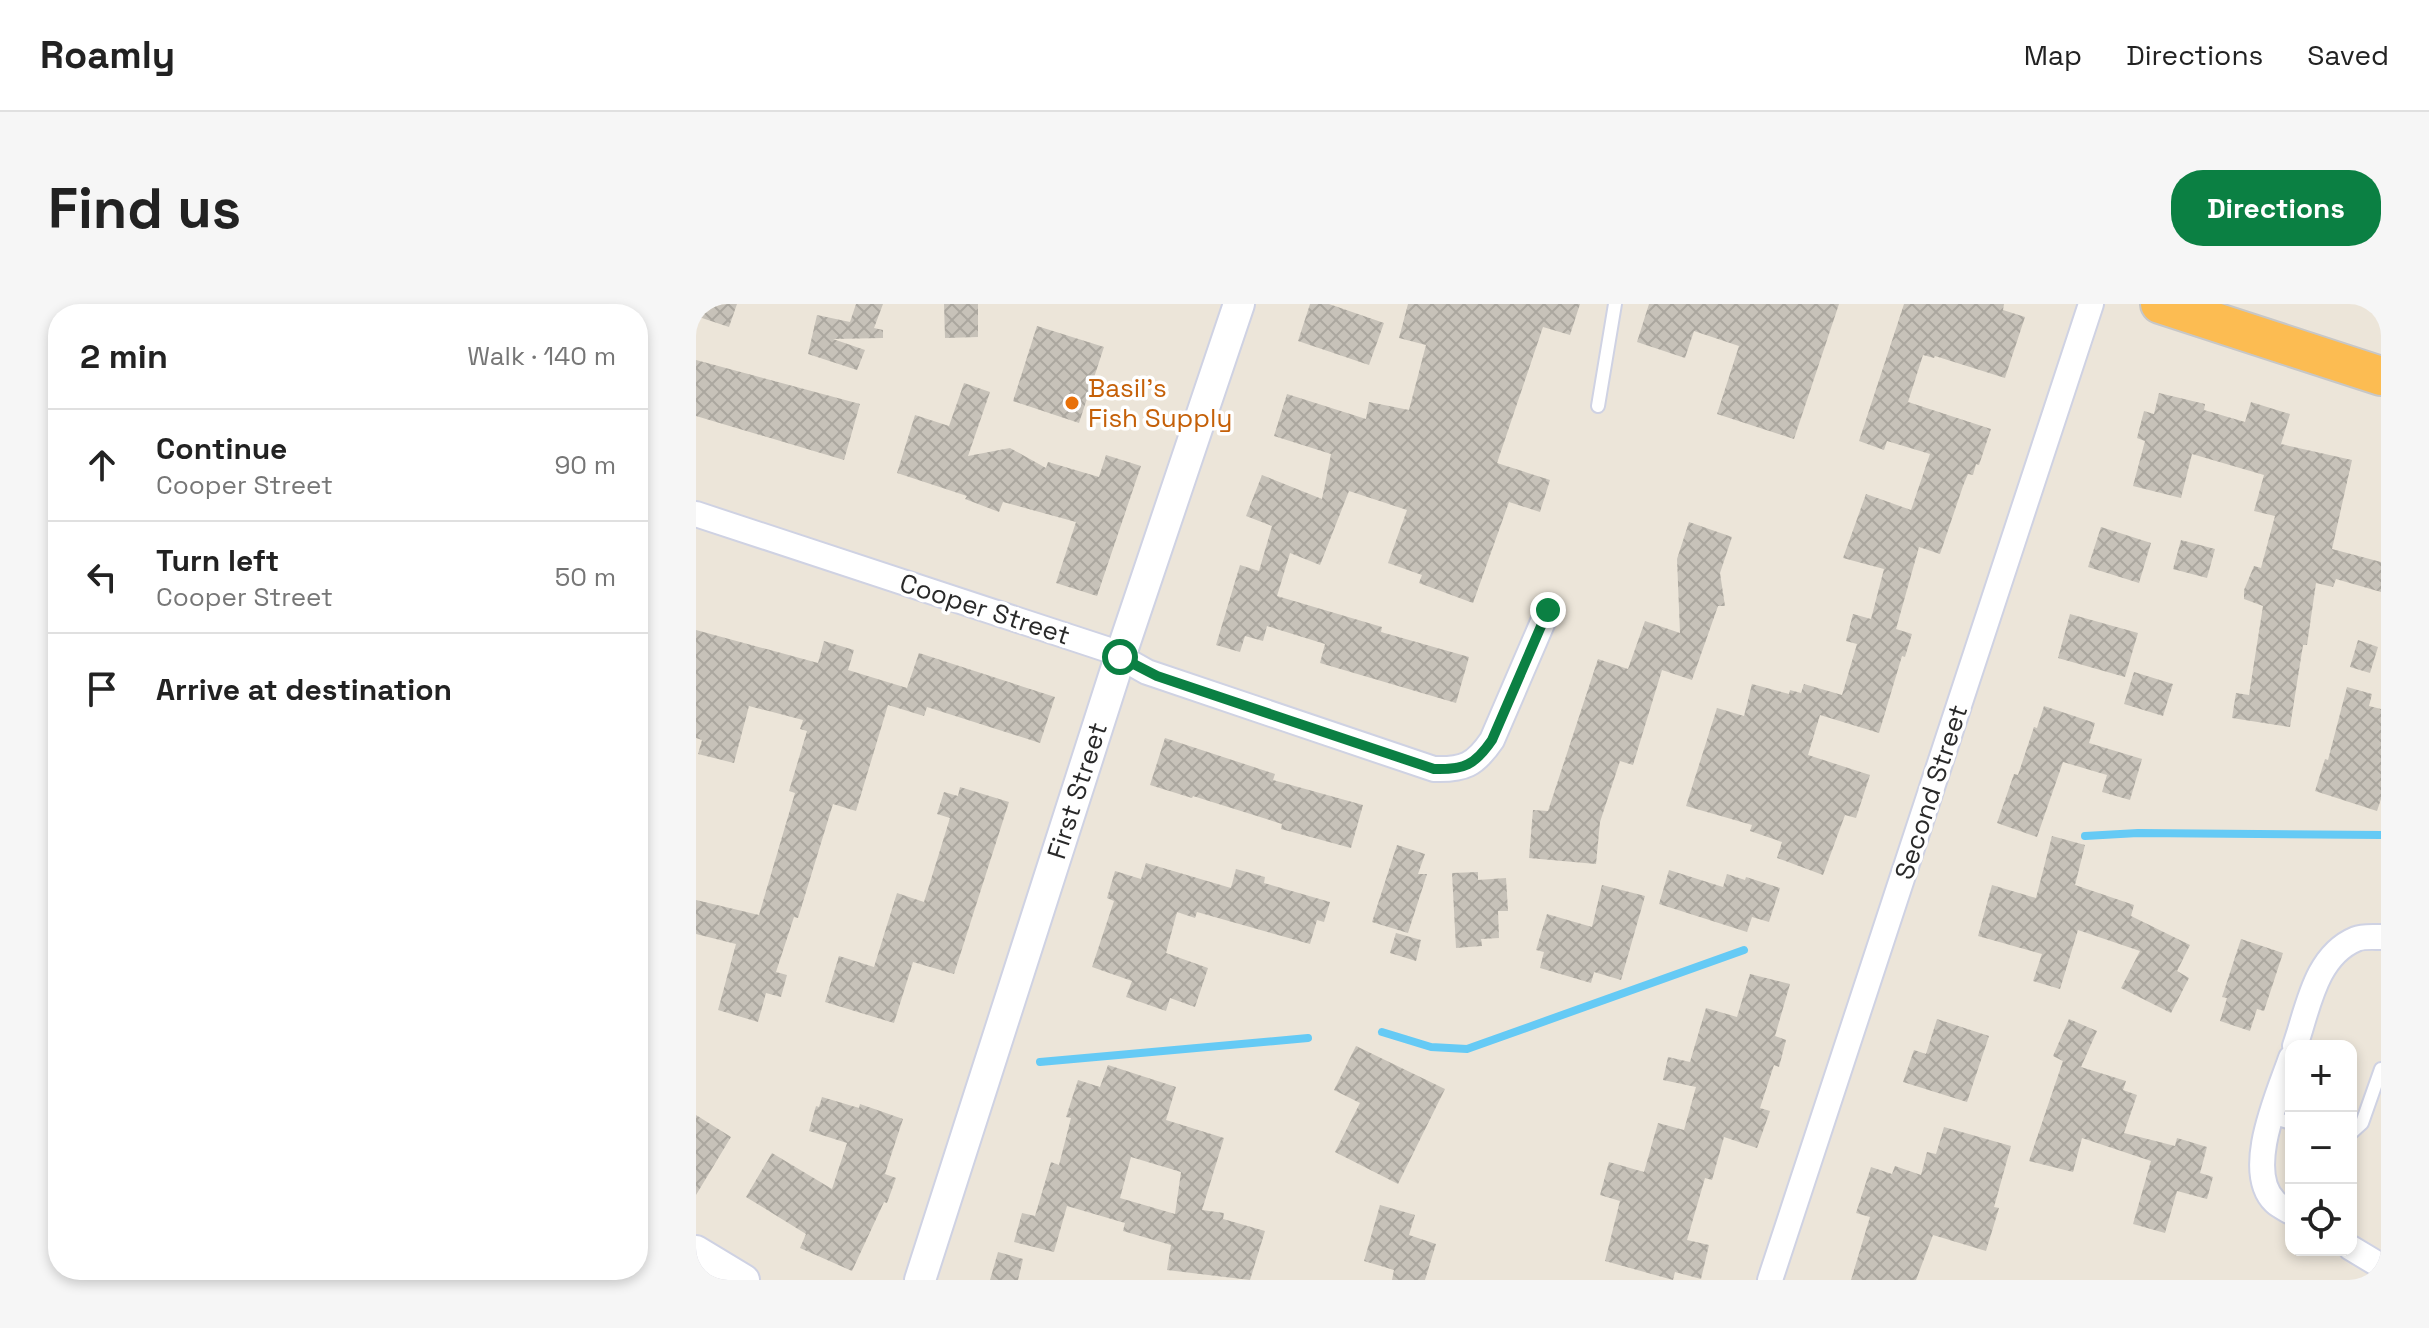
<!DOCTYPE html>
<meta charset="utf-8">
<style>
body{margin:0;font-family:"Space Grotesk",sans-serif;background:#f6f6f6;color:#222}
.controls{position:absolute;right:24px;bottom:24px;display:grid;overflow:hidden;border-radius:16px;box-shadow:0 4px 12px #0003}
.controls button{width:72px;height:72px;display:grid;place-items:center;padding:0;border:0;border-bottom:2px solid #e0e0e0;background:#fff;color:#222;font:40px sans-serif}
.stop{position:absolute;width:24px;height:24px;margin:-18px;border:6px solid #0b8043;border-radius:50%;background:#fff}
.stop.end{background:#0b8043;border-color:#fff;box-shadow:0 2px 8px #0008}
.list{margin:0;padding:0;list-style:none}
h2{display:flex;justify-content:space-between;align-items:center;height:104px;margin:0;padding:0 32px;font-size:34px}
h2 small{font-size:26px;font-weight:400;color:#767676}
.list li{display:grid;grid-template-columns:52px 1fr auto;gap:24px;align-items:center;box-sizing:border-box;height:112px;padding:0 32px;border-top:2px solid #e0e0e0}
.list b{display:block;font-size:30px;white-space:nowrap}
.list p{margin:0;font-size:26px;white-space:nowrap;color:#767676}
.list em{font-size:26px;font-style:normal;color:#767676}
.icon{flex:none;width:44px;height:44px;fill:none;stroke:currentColor;stroke-width:2;stroke-linecap:round;stroke-linejoin:round}
.map{position:relative;flex:none;width:1685px;height:976px;overflow:hidden;border-radius:32px}
header{display:flex;align-items:center;gap:48px;box-sizing:border-box;height:112px;padding:0 40px;background:#fff;border-bottom:2px solid #e0e0e0}
header strong{font-size:38px}
nav{display:flex;gap:44px;margin-inline-start:auto;font-size:28px}
.intro{display:flex;align-items:center;justify-content:space-between;box-sizing:border-box;height:192px;padding:0 48px}
h1{margin:0;font-size:56px}
.button{padding:20px 36px;border-radius:32px;background:#0b8043;color:#fff;font-size:28px;font-weight:700}
main{display:flex;gap:48px;padding:0 48px}
aside{flex:1;background:#fff;border-radius:32px;box-shadow:0 4px 12px #0003}
.map>svg:first-child{display:block}
.lines{fill:none;stroke-linecap:round;stroke-linejoin:round}
.stream{stroke:#65caf5;stroke-width:8}
.building{fill:url(#building-cross-hatch);fill-rule:evenodd}
.service-casing{stroke:#cfd2e3;stroke-width:16}
.minor-casing{stroke:#cfd2e3;stroke-width:28}
.tertiary-casing{stroke:#cfd2e3;stroke-width:34}
.trunk-casing{stroke:#c7c7c7;stroke-width:42}
.service{stroke:#fff;stroke-width:12}
.minor{stroke:#fff;stroke-width:24}
.tertiary{stroke:#fff;stroke-width:30}
.trunk{stroke:#fcbc52;stroke-width:38}
.route{stroke:#0b8043;stroke-width:10}
.food-dot{fill:#e8710a;stroke:#fff;stroke-width:3}
.labels{text-anchor:middle;stroke-width:7;stroke-linejoin:round;paint-order:stroke}
.food-label{font-size:26px;fill:#c56008;stroke:#fff;text-anchor:start}
.street-label{font-size:26px;fill:#292929;stroke:#fff}
</style>
<header>
<strong>Roamly</strong>
<nav><a>Map</a><a>Directions</a><a>Saved</a></nav>
</header>
<div class="intro"><h1>Find us</h1><a class="button">Directions</a></div>
<main>
<aside>
<h2>2 min<small>Walk · 140 m</small></h2>
<ul class="list">
<li><svg class="icon" aria-label="ahead" viewBox="0 0 24 24"><path d="M12 20V5M6 11l6-6 6 6"/></svg><div><b>Continue</b><p>Cooper Street</p></div><em>90 m</em></li>
<li><svg class="icon" aria-label="left" viewBox="0 0 24 24"><path d="M17 20v-9H6M10 6l-5 5 5 5"/></svg><div><b>Turn left</b><p>Cooper Street</p></div><em>50 m</em></li>
<li><svg class="icon" aria-label="arrive" viewBox="0 0 24 24"><path d="M6 21V4h12l-3 4 3 4H6"/></svg><div><b>Arrive at destination</b></div></li>
</ul>
</aside>
<div class="map">
<svg width="1685" height="976" viewBox="0 0 1685 976">
<defs>
<pattern id="building-cross-hatch" width="8" height="8" patternUnits="userSpaceOnUse" patternTransform="scale(2)"><rect width="8" height="8" fill="#c7c2b9"/><path d="M0 0l8 8M0 8l8-8" fill="none" stroke="#aba79f"/></pattern>
</defs>
<rect width="100%" height="100%" fill="#ece5d9"/>
<g class="lines">
<path class="stream" d="M1389,532L1442,529L1685,531
M686,728L735,743L771,745L1048,646
M344,758L612,734"/>
</g>
<path class="building" d="M0,0H41L33,23L0,12Z
M160,0H187L178,24L187,26V34L137,35L169,46L161,66L112,50L121,11L154,18Z
M248,0H282V33L249,34Z
M614,0H633L688,19L673,61L602,37Z
M712,0H884L874,31L847,23L801,159L854,176L844,208L813,198L777,299L723,279L726,271L692,259L711,206L653,187L624,261L594,249L581,292L686,323L685,328L773,353L760,399L624,359L629,340L571,322L567,337L549,332L544,348L520,341L544,261L563,267L576,222L550,212L566,171L626,195L635,150L578,132L591,90L670,115L673,98L713,106L730,41L703,34Z
M953,0H1143L1098,135L1021,110L1043,42L998,27L989,54L941,38Z
M1208,0H1308L1307,6L1329,13L1309,74L1239,52L1238,54L1227,51L1212,98L1295,125L1283,161L1280,160L1277,171L1272,170L1267,182L1244,250L1223,243L1200,325L1216,330L1209,353L1206,352L1183,429L1124,411L1112,451L1174,471L1160,514L1149,511L1127,571L1081,554L1086,538L1054,527L1056,521L990,502L1021,404L1048,412L1056,380L1093,390L1094,386L1105,389L1108,380L1146,391L1161,340L1150,337L1157,310L1175,315L1188,265L1147,254L1170,190L1215,206L1234,150L1191,137L1188,146L1163,137Z
M341,22L408,43L383,119L317,97Z
M0,56L164,100L148,156L0,112Z
M268,79L294,88L272,152L314,144L350,164L352,158L403,173L410,151L445,162L401,292L360,279L380,218L307,198L303,208L269,195L271,192L201,169L219,111L253,122Z
M1463,89L1509,100L1508,106L1549,118L1555,98L1594,110L1585,140L1656,156L1636,245L1685,258V288L1640,275L1637,283L1620,279L1611,341H1607L1594,423L1536,414L1540,389L1553,391L1567,302L1548,295V286L1558,262L1565,264L1579,212L1558,207L1568,171L1496,150L1485,194L1437,182L1449,137L1441,134L1448,107L1458,110Z
M993,218L1036,233L1024,269L1029,302H1022L996,376L966,366L937,461L924,457L904,518L900,560L833,554L837,506L852,507L902,355L932,365L949,317L984,329L981,255Z
M1405,223L1455,239L1443,279L1392,263Z
M1485,236L1519,245L1511,274L1477,265Z
M1374,310L1442,329L1429,373L1362,354Z
M0,326L122,359L128,337L158,346L152,366L211,384L223,349L359,393L344,439L231,403L228,412L192,401L160,507L137,500L102,614L98,613L80,668L91,671L85,693L70,689L62,718L22,706L40,640L0,630V596L63,611L99,489L93,487L111,427L104,425L107,416L53,402L38,459L2,450L6,436L0,434Z
M1662,336L1682,343L1674,369L1654,363Z
M1438,368L1477,380L1467,412L1428,400Z
M1651,383L1676,390L1673,402L1685,405V495L1681,507L1619,487L1629,455L1632,456Z
M1348,402L1399,419L1393,439L1446,455L1434,496L1406,488L1411,471L1367,458L1341,533L1301,519L1318,470L1322,471L1338,423L1341,424Z
M469,434L579,470L577,476L667,501L655,544L585,525L586,520L497,492L496,494L454,481Z
M264,483L313,498L258,670L217,658L198,719L129,698L143,652L178,663L201,589L228,598L254,514L241,510L248,488L262,492Z
M1356,532L1389,541L1379,581L1438,601L1435,612L1494,641L1481,667L1493,674L1475,709L1425,684L1444,647L1382,626L1364,685L1337,677L1346,650L1282,632L1296,581L1340,594Z
M701,541L729,550L722,570H731L712,629L676,618Z
M450,559L535,584L540,565L569,573L568,579L634,598L628,618L621,616L614,640L501,608L499,614L481,608L470,649L512,664L499,703L474,694L470,707L430,693L436,677L396,663L418,597L411,594L419,567L445,575Z
M973,566L1027,583L1031,570L1049,576L1050,573L1084,584L1073,618L1056,613L1051,628L963,600Z
M782,568V576L810,574L812,607H802L803,634L785,635L786,642L760,644L756,569Z
M906,581L949,592L925,676L898,668L895,679L844,664L848,648L840,646L851,610L896,623Z
M700,629L725,636L720,657L694,649Z
M1545,635L1587,649L1568,707L1561,705L1554,727L1524,717L1531,694L1526,693Z
M1054,670L1094,680L1079,732L1090,736L1083,763L1078,761L1064,804L1074,807L1061,844L1028,833L1016,876L1009,874L991,936L1013,941L1005,975L979,968L977,976L909,957L924,897L904,891L913,858L948,868L962,819L988,826L1000,783L967,776L972,753L994,758L1010,704L1041,713Z
M1241,715L1293,732L1271,798L1207,778L1218,746L1230,750Z
M1373,715L1401,727L1385,763L1430,777L1427,786L1441,791L1428,829L1479,842L1481,834L1511,843L1504,869L1517,873L1511,895L1481,887L1469,929L1437,920L1455,857L1386,834L1377,868L1333,857L1367,757L1357,752Z
M660,742L749,785L702,880L639,848L664,799L638,786Z
M412,761L480,783L470,816L528,834L506,906L528,909L527,915L569,927L554,976L471,966L475,941L427,927L429,919L371,902L358,948L318,938L326,909L339,912L355,858L363,861L375,814L370,813L382,776L404,783ZM435,853L485,868L479,910L424,894Z
M126,793L163,804L164,800L207,815L189,870L200,874L191,899L188,898L156,967L104,944L110,930L50,893L76,849L136,885L151,839L113,827L120,802L123,803Z
M0,811L35,833L0,891Z
M1248,823L1315,842L1298,903L1303,904L1290,947L1237,931L1220,976H1155L1174,913L1160,909L1175,863L1196,870L1199,862L1225,871L1231,848L1240,850Z
M684,901L719,911L713,931L740,940L729,976H696L698,966L668,957Z
M302,948L327,955L322,976H294Z"/>
<g class="lines">
<g class="service-casing">
<path id="service" d="M902,102L919,0
M1575,813L1595,819
M1655,829L1666,819L1685,765"/>
</g>
<g class="minor-casing">
<path id="minor" d="M0,210L410,345L451,368L738,465C768,466 779,461 796,436L852,306
M1599,742C1612,705 1619,652 1660,635C1667,632 1677,633 1685,633
M1595,754C1583,789 1547,867 1579,898C1583,902 1590,905 1595,908
M1655,944L1685,962
M1074,976L1395,0"/>
</g>
<g class="tertiary-casing">
<g id="tertiary">
<path d="M0,947L48,976"/>
<path id="s1" d="M224,976L424,353L543,0"/>
</g>
</g>
<g class="trunk-casing">
<path id="trunk" d="M1464,0L1685,72"/>
</g>
<use href="#service" class="service"/>
<use href="#minor" class="minor"/>
<use href="#tertiary" class="tertiary"/>
<use href="#trunk" class="trunk"/>
</g>
<g class="lines">
<path class="route" d="M424,353L461,372L738,465C768,466 779,461 796,436L852,306"/>
</g>
<circle class="food-dot" cx="376" cy="99" r="8"/>
<g class="labels">
<g class="food-label">
<text x="392" y="93">Basil's<tspan x="392" dy="30">Fish Supply</tspan></text>
</g>
<g class="street-label">
<text transform="translate(289 305) rotate(18)" y="9">Cooper Street</text>
<text dy="9" stroke="none"><textPath href="#s1" startOffset="514">First Street</textPath></text>
<text transform="translate(1235 488) rotate(-72)" y="9">Second Street</text>
</g>
</g>
</svg>
<div class="controls">
<button>+</button>
<button>−</button>
<button><svg class="icon" aria-label="locate" viewBox="0 0 24 24"><circle cx="12" cy="12" r="6"/><path d="M12 2v4M12 18v4M2 12h4M18 12h4"/></svg></button>
</div>
<div class="stop" style="left:424px;top:353px"></div>
<div class="stop end" style="left:852px;top:306px"></div>
</div>
</main>
